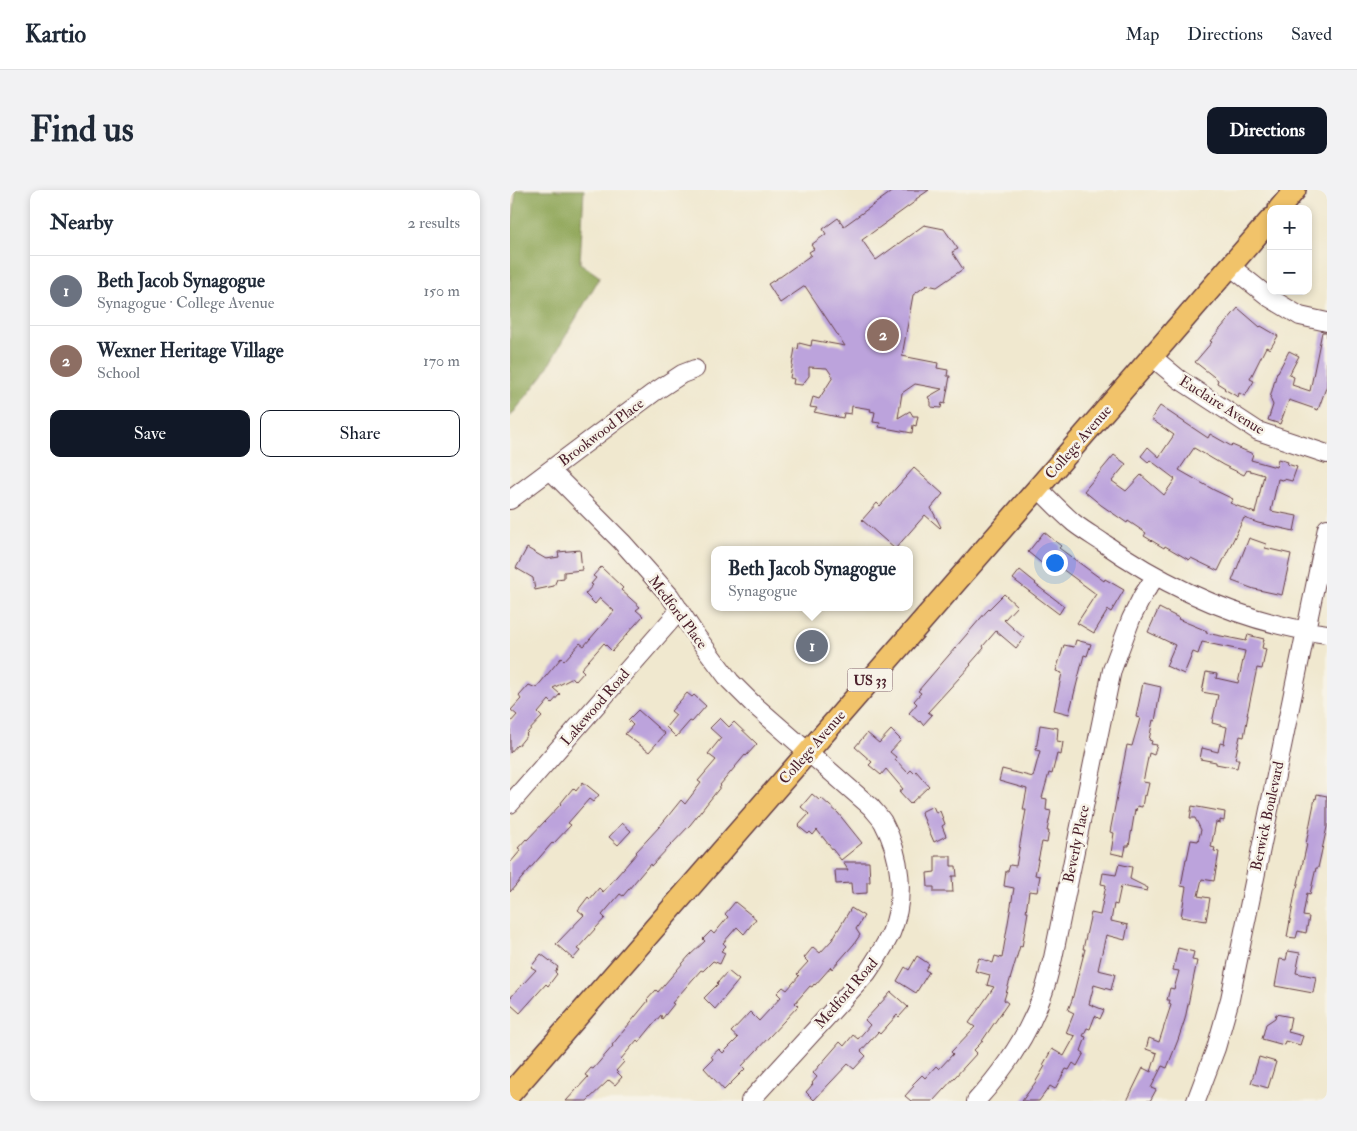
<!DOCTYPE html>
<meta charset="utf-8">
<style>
body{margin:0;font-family:"IM FELL Double Pica",serif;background:#f2f2f3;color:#1f2937}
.controls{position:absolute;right:15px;top:15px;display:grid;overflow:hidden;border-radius:10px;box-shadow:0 2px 8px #0003}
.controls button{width:45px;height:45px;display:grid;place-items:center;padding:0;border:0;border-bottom:1px solid #e0e1e3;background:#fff;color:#1f2937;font:25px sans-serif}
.you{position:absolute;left:544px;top:372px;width:18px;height:18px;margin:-12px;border:4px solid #fff;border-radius:50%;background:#1a73e8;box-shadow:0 0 0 8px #1a73e833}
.badge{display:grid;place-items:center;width:32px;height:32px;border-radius:50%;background:#111827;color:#fff;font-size:16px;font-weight:700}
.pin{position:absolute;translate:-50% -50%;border:2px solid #fff;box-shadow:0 1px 5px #0006}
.popup{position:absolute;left:201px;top:356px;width:202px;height:65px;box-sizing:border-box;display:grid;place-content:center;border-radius:10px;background:#fff;filter:drop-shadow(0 1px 4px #0005);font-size:16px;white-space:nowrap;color:#747a83}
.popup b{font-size:19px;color:#1f2937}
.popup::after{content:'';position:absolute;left:50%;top:100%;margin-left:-10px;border:10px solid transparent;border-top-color:#fff}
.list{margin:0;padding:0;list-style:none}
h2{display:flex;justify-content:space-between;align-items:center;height:65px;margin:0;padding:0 20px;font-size:21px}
h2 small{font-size:16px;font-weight:400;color:#747a83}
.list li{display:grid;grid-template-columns:32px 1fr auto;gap:15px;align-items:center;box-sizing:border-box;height:70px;padding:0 20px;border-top:1px solid #e0e1e3}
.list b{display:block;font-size:19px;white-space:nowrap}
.list p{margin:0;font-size:16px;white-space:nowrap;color:#747a83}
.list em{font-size:16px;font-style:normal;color:#747a83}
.actions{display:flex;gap:10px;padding:15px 20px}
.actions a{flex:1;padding:11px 0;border:1px solid #111827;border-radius:10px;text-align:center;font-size:18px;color:#111827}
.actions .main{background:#111827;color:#fff}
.map{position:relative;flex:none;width:817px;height:911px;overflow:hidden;border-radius:10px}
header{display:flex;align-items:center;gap:30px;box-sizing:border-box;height:70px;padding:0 25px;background:#fff;border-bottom:1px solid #e0e1e3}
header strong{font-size:24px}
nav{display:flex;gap:28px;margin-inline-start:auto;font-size:18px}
.intro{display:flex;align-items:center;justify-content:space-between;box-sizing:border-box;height:120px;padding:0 30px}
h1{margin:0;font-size:35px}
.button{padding:12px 22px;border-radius:10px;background:#111827;color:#fff;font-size:18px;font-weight:700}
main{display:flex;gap:30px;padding:0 30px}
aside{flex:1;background:#fff;border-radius:10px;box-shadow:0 2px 8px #0003}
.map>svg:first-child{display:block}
.forest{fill:#8fa658;stroke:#6c6242}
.building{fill:#bca3dc;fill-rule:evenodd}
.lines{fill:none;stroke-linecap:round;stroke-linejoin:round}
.minor-casing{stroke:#633d44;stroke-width:20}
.major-casing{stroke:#633d44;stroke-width:24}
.minor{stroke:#fff;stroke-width:18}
.major{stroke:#f1c36a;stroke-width:21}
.labels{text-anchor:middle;stroke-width:5;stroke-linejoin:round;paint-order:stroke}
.shield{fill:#f7f3e8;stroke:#7e5f64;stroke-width:1}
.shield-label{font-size:14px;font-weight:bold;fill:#4a1f2b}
.street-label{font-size:15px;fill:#4a1f2b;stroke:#f7f3e8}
</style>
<header>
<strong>Kartio</strong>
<nav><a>Map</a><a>Directions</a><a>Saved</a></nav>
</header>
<div class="intro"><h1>Find us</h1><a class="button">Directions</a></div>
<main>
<aside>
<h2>Nearby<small>2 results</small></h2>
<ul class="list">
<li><span class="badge" style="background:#6b7280">1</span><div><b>Beth Jacob Synagogue</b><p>Synagogue · College Avenue</p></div><em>150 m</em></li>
<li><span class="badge" style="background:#8d6e63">2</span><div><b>Wexner Heritage Village</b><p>School</p></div><em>170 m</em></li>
</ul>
<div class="actions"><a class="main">Save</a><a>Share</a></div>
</aside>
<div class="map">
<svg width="817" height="911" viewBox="0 0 817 911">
<rect width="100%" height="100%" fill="#f7f3e8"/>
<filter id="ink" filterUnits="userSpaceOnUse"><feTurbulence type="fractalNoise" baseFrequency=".02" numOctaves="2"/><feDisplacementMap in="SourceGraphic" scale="10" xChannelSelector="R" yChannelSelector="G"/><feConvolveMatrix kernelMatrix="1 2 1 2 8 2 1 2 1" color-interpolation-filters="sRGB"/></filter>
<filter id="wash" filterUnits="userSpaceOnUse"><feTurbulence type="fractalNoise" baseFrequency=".0096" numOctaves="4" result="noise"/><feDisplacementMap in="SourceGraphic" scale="20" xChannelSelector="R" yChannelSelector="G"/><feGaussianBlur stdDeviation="1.12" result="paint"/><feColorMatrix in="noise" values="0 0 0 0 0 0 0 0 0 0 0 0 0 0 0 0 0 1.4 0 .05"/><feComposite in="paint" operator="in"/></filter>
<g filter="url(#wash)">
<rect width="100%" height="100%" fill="#f0e8cf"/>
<path class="forest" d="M6,0H74L70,73L90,87L33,185L0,227V72L1,44Z"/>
<g id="blocks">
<path class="building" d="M384,0H419L406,9V11L352,50L366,70L414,35L434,39L448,59L442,62L453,79L427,97L417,95L403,105L392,166L428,173L427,178L438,180L437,186H440L435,214L432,213L431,218L421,217V212L418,207L432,199L405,194L392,203L388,228L400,221L403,226H408L406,236L403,235L402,243L369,237L370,233L363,232L365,222L360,221L361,219L342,216L341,224L334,223L333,228L304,222L307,218L300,217L303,207L309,209L323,187L317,178L299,177V186L292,195L283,194L284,189L280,188L285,158L288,159L289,153L301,156L302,150L335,156L295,96L270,113L258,94L269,87H270L301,65L299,62L304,59L301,55L316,44L313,39L328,28L334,36Z
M728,118L750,137L751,136L768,146L760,159L756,157L740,189L744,191L735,206L729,203L728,207L714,199L715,198L707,193L708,190L685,172L702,152L700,151Z
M812,142H817V195L808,220L779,210L770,234L758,230L763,215L760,208L767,182H768L779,161L789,166L779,185L784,187L782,195L800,201Z
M650,216L698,248L700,244L721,256L722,255L743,264L741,270L766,277L768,269L778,272L777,274L787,277L782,291L774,289L773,290L768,289L761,321L787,326L784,341L748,333L734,328L708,381L681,368L679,370L655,356L654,358L634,346L636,343L618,331L617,333L591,315L574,301L604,265L616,274L602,291L616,301L631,285L654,305L665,289L640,270L638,272L631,266L638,257L649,267L664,245L641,229ZM684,258L713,275L734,285L737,280L754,285L745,323L720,313L723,309L704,300L669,280Z
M404,278L433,304L421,318L431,337L430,338L415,325L385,359L352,330L367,313L370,316Z
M534,342L551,356L549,358L594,391L595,389L614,400L601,422L598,420L584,443L567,433L586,404L540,370L535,376L518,362Z
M739,348L756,354L755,358L781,364L772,405L744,399L722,391Z
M17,358L36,369L49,367L48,362L70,360L72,380L54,382V388L47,389L44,396L25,400L23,388L6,378Z
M91,377L113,398L111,400L130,417L126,420L133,426L102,461L94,453L71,479L74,482L66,491L63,488L43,498L50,504L42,513L39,510L28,523L32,527L16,544L17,545L8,556L7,555L0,563V533L7,525L1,520L11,509L9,506L19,495L26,498L51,468L54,471L70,453L74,456L104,421L90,408L85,414L75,404L83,395L81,394L86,388L83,386Z
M510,380L526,393L525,394L554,416L549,424L503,389Z
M494,404L507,416L494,430L514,448L506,458L486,441L473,456L474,458L460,474L461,475L418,522L422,525L413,535L410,531L409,532L399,523L407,514L404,511L411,503L408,501L476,422Z
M649,418L669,428L668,429L697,441L696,443L736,451L738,445L754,449L752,458L756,459L752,479L747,478L737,525H738L734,547L730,546L725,569H729L727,578L706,574V572L690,569L692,558L708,562L710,553L714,554L717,537L702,533L708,505L692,502L696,482L707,484L706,488L728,493L735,461L692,452L688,464L683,462L674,484L656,476L665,455L638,442Z
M566,450L581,454L577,466L574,465L559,524L544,520L552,483L546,481L554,455L564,457Z
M633,493L651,497L645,531L643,530L639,550L642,551L641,554L647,555L644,565L639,563L633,592L639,593L636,606L634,605L632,617L627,616L626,621L625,620L619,656H616L614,666L601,663L604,643L600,642L617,555L622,556L630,528L626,527Z
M177,503L182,507L184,505L196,516L182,532L180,531L166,547L156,537L166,525L161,521Z
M128,520L155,544L139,562L115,544L123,535L118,530Z
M210,528L219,537L224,532L247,554L236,566L235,565L210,595L211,596L180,635L141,676L140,674L113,706L110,704L92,725L95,728L67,759L70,761L63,769L46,754L74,725L68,720L78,707L80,709L89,698L93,702L127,663L126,662L150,636L171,610L175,614L191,593L188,591L206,570L198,564L211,548L200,538Z
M530,535L548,538L547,551L553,552L551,565L547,564L542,584L539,583L532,608L537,609L536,620L541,621L537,641H539L537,653L532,652L525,685L530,686L527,702L519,701L516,722H518L512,757L510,756L494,810L498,813L470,854L464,860L467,863L423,911H401L395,906L404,896L402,895L412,885L415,888L426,876L429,879L443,864L441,862L465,837L459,833L484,797L477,795L480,785L465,781L469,768L483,773L485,766L492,768L504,698L494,696L496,681H498L500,675L506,676L516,620H513L517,599L489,591L492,579L523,587L530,561L526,560Z
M381,540L391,550L380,562L386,567L385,569L398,583L401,580L404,583L406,581L419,596L400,614L389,602L393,599L376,579L371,585L359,575L362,572L345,557L357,543L369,553Z
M73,592L89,605L83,612L79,609L58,633L61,635L43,654L42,653L0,702V673L11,660L8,658L16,649L17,650L51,614H50L63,598L66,601Z
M302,604L309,610L311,608L328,623L352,653L331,670L307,640L303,645L300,642L298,644L288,636L299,624L291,617Z
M807,604L817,606V637L808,678H806L800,704L797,703L793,726L799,727L796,743L788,741L786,748L777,747L786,698H787L797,654H796L805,608L806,609Z
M423,616L426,623L430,621L435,634L432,636L436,646L424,652L411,622Z
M682,616L715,622L714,631L710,630V633L706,632L701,657L705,658L704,661L709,662L704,691L692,689L688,706L700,708L696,731L671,727L676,697L671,696L676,669H677L681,650L688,651L691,640L685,628H680Z
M112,633L121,641L108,655L99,647Z
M425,666H441V676H446L447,686H442L443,702H424V697H418L417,683L425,682Z
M333,672H359L360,692H357V703L342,704L341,693L326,694L325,680H338Z
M609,674L622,677L620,689L638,698L637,701L611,696L607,715L604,714L601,731L618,735L615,750L596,745L588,780L605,784L601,800L584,795L579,814L594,820L590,829L585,826L580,839L577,838L573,846L576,847L571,861L574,863L567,876L563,873L559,880L556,879L545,899L540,896L529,911H512L525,893L535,876L533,875L542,859L554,866L565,846L556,843L564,823L558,820L562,810L575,759H573L581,723L590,725L596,695L591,694L593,683L606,685Z
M225,712L246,729L234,744L227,737L213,753L216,756L211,761L215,763L210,774L203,771L193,781L191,780L162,813L164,814L152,829L151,825L129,852L127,850L111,869L114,872L106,881L112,887L105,895L99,890L77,911H56L78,887L75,885L81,878L83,879L103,856L102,855L138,811L137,810L146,800L148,802L179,766L195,751L193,749L201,741L204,744L218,727L215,724Z
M341,718L354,726L346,739L350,745L344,754L322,779L321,777L305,795L304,794L302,797L300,796L285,813L288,816L232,876L235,879L214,900L194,878L203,869L201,866L209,859L213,863L228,848L221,842L240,822L249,831L271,807L267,803L273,797L277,800L289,786L287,784L298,772L294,768L303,757L310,763L322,750Z
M668,758L684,762L682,770L687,771L675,829L668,850L657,878L652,876L641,898L646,900L640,911H617L633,878L641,882L647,863L636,859L639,848L649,852L661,815L659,814L660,810H657L660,798L664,799L669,781L663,780Z
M778,761L790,763L786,783L806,787L803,803L765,796L770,769L776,770Z
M31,764L48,777L45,782L47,784L38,796L36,794L10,823L0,814V808L26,780L21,777Z
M407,766L419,774L415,780L419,782L406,803L387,791L395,777L399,780Z
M218,781L229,790L205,819L194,808L208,794L207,793Z
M381,802L398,817L389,827L387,825L370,844L368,842L351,861L356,866L344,879L338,874L304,910L296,902L303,894L302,893L307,887L303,883L330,852L334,856L343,845L348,849L360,835L355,830Z
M766,824L781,827L778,842L793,846L790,855L775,851L774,855L752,849L756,834L765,828Z
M749,867L766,872L758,898L741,893Z"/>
</g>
</g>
<g filter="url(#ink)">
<use href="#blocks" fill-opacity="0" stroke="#633d44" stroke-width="1"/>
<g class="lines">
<g class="minor-casing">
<path id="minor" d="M720,76L760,108L790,126L817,132
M641,166L670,190L748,241L817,264
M41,281L112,352L160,406L187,447L220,491L242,513L361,617C365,622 370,627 373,632C391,665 396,708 381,743C374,757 366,770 357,783L240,911
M528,298C540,310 551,322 564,333C573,340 583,346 592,352C659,399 736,433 817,444
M0,310L143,203L172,184L185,179
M0,614L170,420
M466,911C494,880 518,845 532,806C537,794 539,781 543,768L602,480L621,429L633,405L646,386
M686,911L706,858L720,809L817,338"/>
</g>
<g class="major-casing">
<path id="major" d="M769,19L785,0
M0,904L528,298L761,29"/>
</g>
<use href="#minor" class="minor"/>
<use href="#major" class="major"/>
</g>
</g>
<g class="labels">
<rect class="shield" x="337.5" y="478.5" width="45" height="23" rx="4"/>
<g class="shield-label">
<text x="360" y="495">US 33</text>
</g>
<g class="street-label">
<text transform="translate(712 215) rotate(32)" y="5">Euclaire Avenue</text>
<text transform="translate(91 242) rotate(-37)" y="5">Brookwood Place</text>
<text transform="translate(568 252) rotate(-49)" y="5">College Avenue</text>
<text transform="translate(168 422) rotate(53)" y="5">Medford Place</text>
<text transform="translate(85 517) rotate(-49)" y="5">Lakewood Road</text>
<text transform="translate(302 557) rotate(-49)" y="5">College Avenue</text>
<text transform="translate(757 626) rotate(-78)" y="5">Berwick Boulevard</text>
<text transform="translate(566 654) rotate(-78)" y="5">Beverly Place</text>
<text transform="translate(336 803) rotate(-49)" y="5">Medford Road</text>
</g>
</g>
</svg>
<div class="controls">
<button>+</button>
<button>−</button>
</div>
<div class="you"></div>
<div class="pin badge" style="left:302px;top:456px;background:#6b7280">1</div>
<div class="popup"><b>Beth Jacob Synagogue</b>Synagogue</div>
<div class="pin badge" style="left:373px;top:145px;background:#8d6e63">2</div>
</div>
</main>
